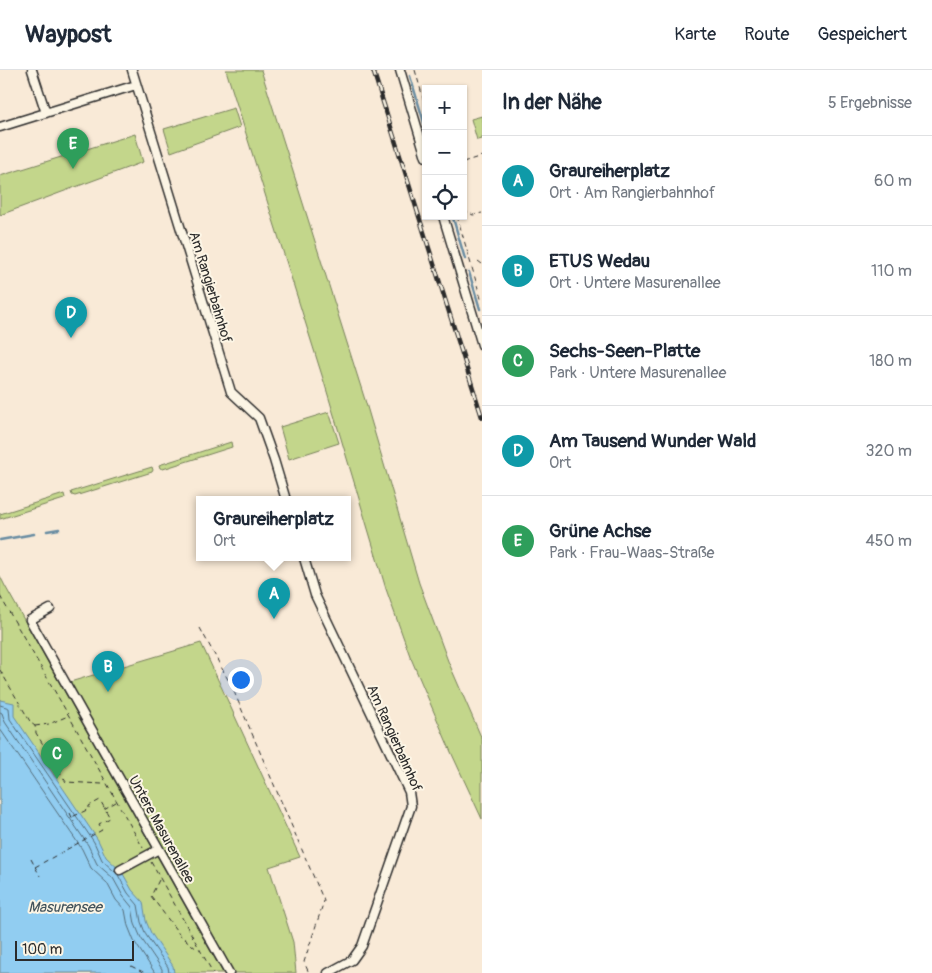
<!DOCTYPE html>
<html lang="de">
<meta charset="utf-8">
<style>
body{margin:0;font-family:Pangolin,sans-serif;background:#f6f6f7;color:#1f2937}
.controls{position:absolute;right:15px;top:15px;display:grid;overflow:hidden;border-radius:0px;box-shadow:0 1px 4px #0004}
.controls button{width:45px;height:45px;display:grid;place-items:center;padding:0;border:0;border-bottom:1px solid #e0e1e3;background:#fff;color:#1f2937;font:25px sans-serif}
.scale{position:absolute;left:15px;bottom:12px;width:119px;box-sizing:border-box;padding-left:5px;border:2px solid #2b2b2b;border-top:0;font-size:14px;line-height:18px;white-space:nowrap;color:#2b2b2b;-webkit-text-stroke:4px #fcf5e5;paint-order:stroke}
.you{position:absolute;left:240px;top:609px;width:18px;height:18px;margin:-12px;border:4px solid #fff;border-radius:50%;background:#1a73e8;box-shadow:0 0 0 8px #1a73e833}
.badge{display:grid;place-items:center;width:32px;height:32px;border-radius:50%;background:#1f6fb2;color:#fff;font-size:16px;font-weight:700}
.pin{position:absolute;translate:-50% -41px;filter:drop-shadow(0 1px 2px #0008)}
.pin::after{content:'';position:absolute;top:26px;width:18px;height:15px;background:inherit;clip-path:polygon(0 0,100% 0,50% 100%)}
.popup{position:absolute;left:196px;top:426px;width:155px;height:65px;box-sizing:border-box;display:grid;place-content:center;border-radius:0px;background:#fff;filter:drop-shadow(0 1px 4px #0005);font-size:16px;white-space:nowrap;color:#747a83}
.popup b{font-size:19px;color:#1f2937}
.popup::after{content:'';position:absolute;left:50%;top:100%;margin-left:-10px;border:10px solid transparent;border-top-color:#fff}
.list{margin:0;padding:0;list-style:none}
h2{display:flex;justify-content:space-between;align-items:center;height:65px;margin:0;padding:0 20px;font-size:21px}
h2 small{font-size:16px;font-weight:400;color:#747a83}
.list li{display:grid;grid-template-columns:32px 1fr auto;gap:15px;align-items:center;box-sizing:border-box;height:90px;padding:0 20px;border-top:1px solid #e0e1e3}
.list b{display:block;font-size:19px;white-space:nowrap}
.list p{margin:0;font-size:16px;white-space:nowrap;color:#747a83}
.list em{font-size:16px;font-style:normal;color:#747a83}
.icon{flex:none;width:28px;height:28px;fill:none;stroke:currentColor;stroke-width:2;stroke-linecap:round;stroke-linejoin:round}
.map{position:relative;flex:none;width:482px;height:903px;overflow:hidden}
header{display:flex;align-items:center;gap:30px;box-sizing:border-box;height:70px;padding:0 25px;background:#fff;border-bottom:1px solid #e0e1e3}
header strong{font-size:24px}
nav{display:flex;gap:28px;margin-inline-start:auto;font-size:18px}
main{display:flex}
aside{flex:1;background:#fff}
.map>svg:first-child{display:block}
.green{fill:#c3d68b;stroke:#77805b}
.water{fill:#91cdf1;stroke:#688ca2}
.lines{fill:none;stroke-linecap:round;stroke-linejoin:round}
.shore{stroke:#546c7a;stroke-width:1}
.stream{stroke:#688ca2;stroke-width:2.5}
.minor-casing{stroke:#2b2b2b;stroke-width:11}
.path{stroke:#2b2b2b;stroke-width:1;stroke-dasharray:5 4;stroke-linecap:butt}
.minor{stroke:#fcf5e5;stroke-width:8}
.rail-casing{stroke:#2b2b2b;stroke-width:4.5}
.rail{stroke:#fcf5e5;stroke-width:2.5;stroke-dasharray:8;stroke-linecap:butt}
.labels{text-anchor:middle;stroke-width:4;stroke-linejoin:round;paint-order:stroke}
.street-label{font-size:14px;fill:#2b2b2b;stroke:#fcf5e5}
.water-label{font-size:15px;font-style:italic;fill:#44545c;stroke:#fcf5e5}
</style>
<header>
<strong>Waypost</strong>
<nav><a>Karte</a><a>Route</a><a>Gespeichert</a></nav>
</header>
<main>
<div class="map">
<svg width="482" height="903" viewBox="0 0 482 903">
<rect width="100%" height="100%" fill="#f9ead7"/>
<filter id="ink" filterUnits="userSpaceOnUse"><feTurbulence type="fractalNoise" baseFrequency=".02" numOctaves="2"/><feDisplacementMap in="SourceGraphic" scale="10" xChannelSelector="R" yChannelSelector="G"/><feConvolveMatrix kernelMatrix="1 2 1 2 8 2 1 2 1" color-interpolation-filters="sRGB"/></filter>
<g filter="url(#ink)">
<path class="green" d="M226,0H261L365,330L419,513L448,591L482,669V749L451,682L410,586L386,519L325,315Z
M234,38L240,57L171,82L164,59Z
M482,46V69L477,70L471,49Z
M135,64L143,92L0,145V106Z
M329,342L339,373L289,389L280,357Z
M231,372L232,377L163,399L160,398L159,395Z
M152,397L153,400L152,402L75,426L72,425L71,422Z
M64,424L65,428L64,429L0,449V444Z
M0,506L5,516L223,903H0Z
M201,573L300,787L269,797L293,872L296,903H234L70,612Z"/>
<path class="water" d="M0,630L14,633V646L98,770L106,787L122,802L132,820L143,832L146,851L151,863L173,896L174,903H0Z"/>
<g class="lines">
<path class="shore" d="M0,635L9,638L10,649L94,772L102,790L115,802
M0,642L2,643L5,652L88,775L97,794L113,808L123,826L132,837L135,854L141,868L162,899V903
M0,659L82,779L91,798L107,813L116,830L125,840L128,856L134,871L155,903
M118,805L128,823L138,835L141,852L146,865L168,897L169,903"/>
<path class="stream" d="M410,6L426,59
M453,148L465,189
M469,202L480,239
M47,461L59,459
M0,470L34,464"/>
<g class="minor-casing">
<path id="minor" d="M32,0L46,43
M132,0L231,322L259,348L274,390L286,430
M400,0L426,87
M0,57L136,15
M443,146L482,275
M304,488L315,525L409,722L411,736L362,876L352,890L328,903
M50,539L30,550L229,903
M120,800L159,779"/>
</g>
<path class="path" d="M415,0L426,38
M463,92L482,86
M463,140L473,145L482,143
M457,146L482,232
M478,191L482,194
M0,526L69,646L143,778
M200,558L232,617L324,831L304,892L309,903
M0,600L31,653L35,656L36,663L66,712L102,714L105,713
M35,656L49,654L68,646
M104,739L116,732
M70,743L74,752
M31,789L40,806
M151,792L213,903
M35,797L102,760L99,754L110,748L100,730L89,736V739L72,747
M159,810L151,826L179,864L198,880
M131,896L145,903"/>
<use href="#minor" class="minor"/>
<g class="rail-casing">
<path id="rail" d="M373,0L482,347"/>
</g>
<use href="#rail" class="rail"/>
</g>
</g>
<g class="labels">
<g class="street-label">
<text transform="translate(211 217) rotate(73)" y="5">Am Rangierbahnhof</text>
<text transform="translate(395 668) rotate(66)" y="5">Am Rangierbahnhof</text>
<text transform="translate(162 759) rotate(61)" y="5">Untere Masurenallee</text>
</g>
<g class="water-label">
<text x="65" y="842">Masurensee</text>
</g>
</g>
</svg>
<div class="controls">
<button>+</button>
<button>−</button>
<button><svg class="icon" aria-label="locate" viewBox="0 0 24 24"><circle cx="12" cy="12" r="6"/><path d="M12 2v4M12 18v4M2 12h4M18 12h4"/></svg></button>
</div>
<div class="scale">100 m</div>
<div class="you"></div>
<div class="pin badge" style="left:274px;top:549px;background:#0f9aa8">A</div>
<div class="popup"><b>Graureiherplatz</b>Ort</div>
<div class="pin badge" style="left:108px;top:622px;background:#0f9aa8">B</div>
<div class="pin badge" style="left:57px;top:709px;background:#2e9e5b">C</div>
<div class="pin badge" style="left:71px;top:268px;background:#0f9aa8">D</div>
<div class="pin badge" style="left:73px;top:99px;background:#2e9e5b">E</div>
</div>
<aside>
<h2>In der Nähe<small>5 Ergebnisse</small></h2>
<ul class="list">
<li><span class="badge" style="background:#0f9aa8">A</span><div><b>Graureiherplatz</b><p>Ort · Am Rangierbahnhof</p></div><em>60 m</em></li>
<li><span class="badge" style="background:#0f9aa8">B</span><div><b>ETUS Wedau</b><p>Ort · Untere Masurenallee</p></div><em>110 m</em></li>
<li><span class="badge" style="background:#2e9e5b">C</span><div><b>Sechs-Seen-Platte</b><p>Park · Untere Masurenallee</p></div><em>180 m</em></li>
<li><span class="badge" style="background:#0f9aa8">D</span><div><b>Am Tausend Wunder Wald</b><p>Ort</p></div><em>320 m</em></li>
<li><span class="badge" style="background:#2e9e5b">E</span><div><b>Grüne Achse</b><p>Park · Frau-Waas-Straße</p></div><em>450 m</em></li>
</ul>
</aside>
</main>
